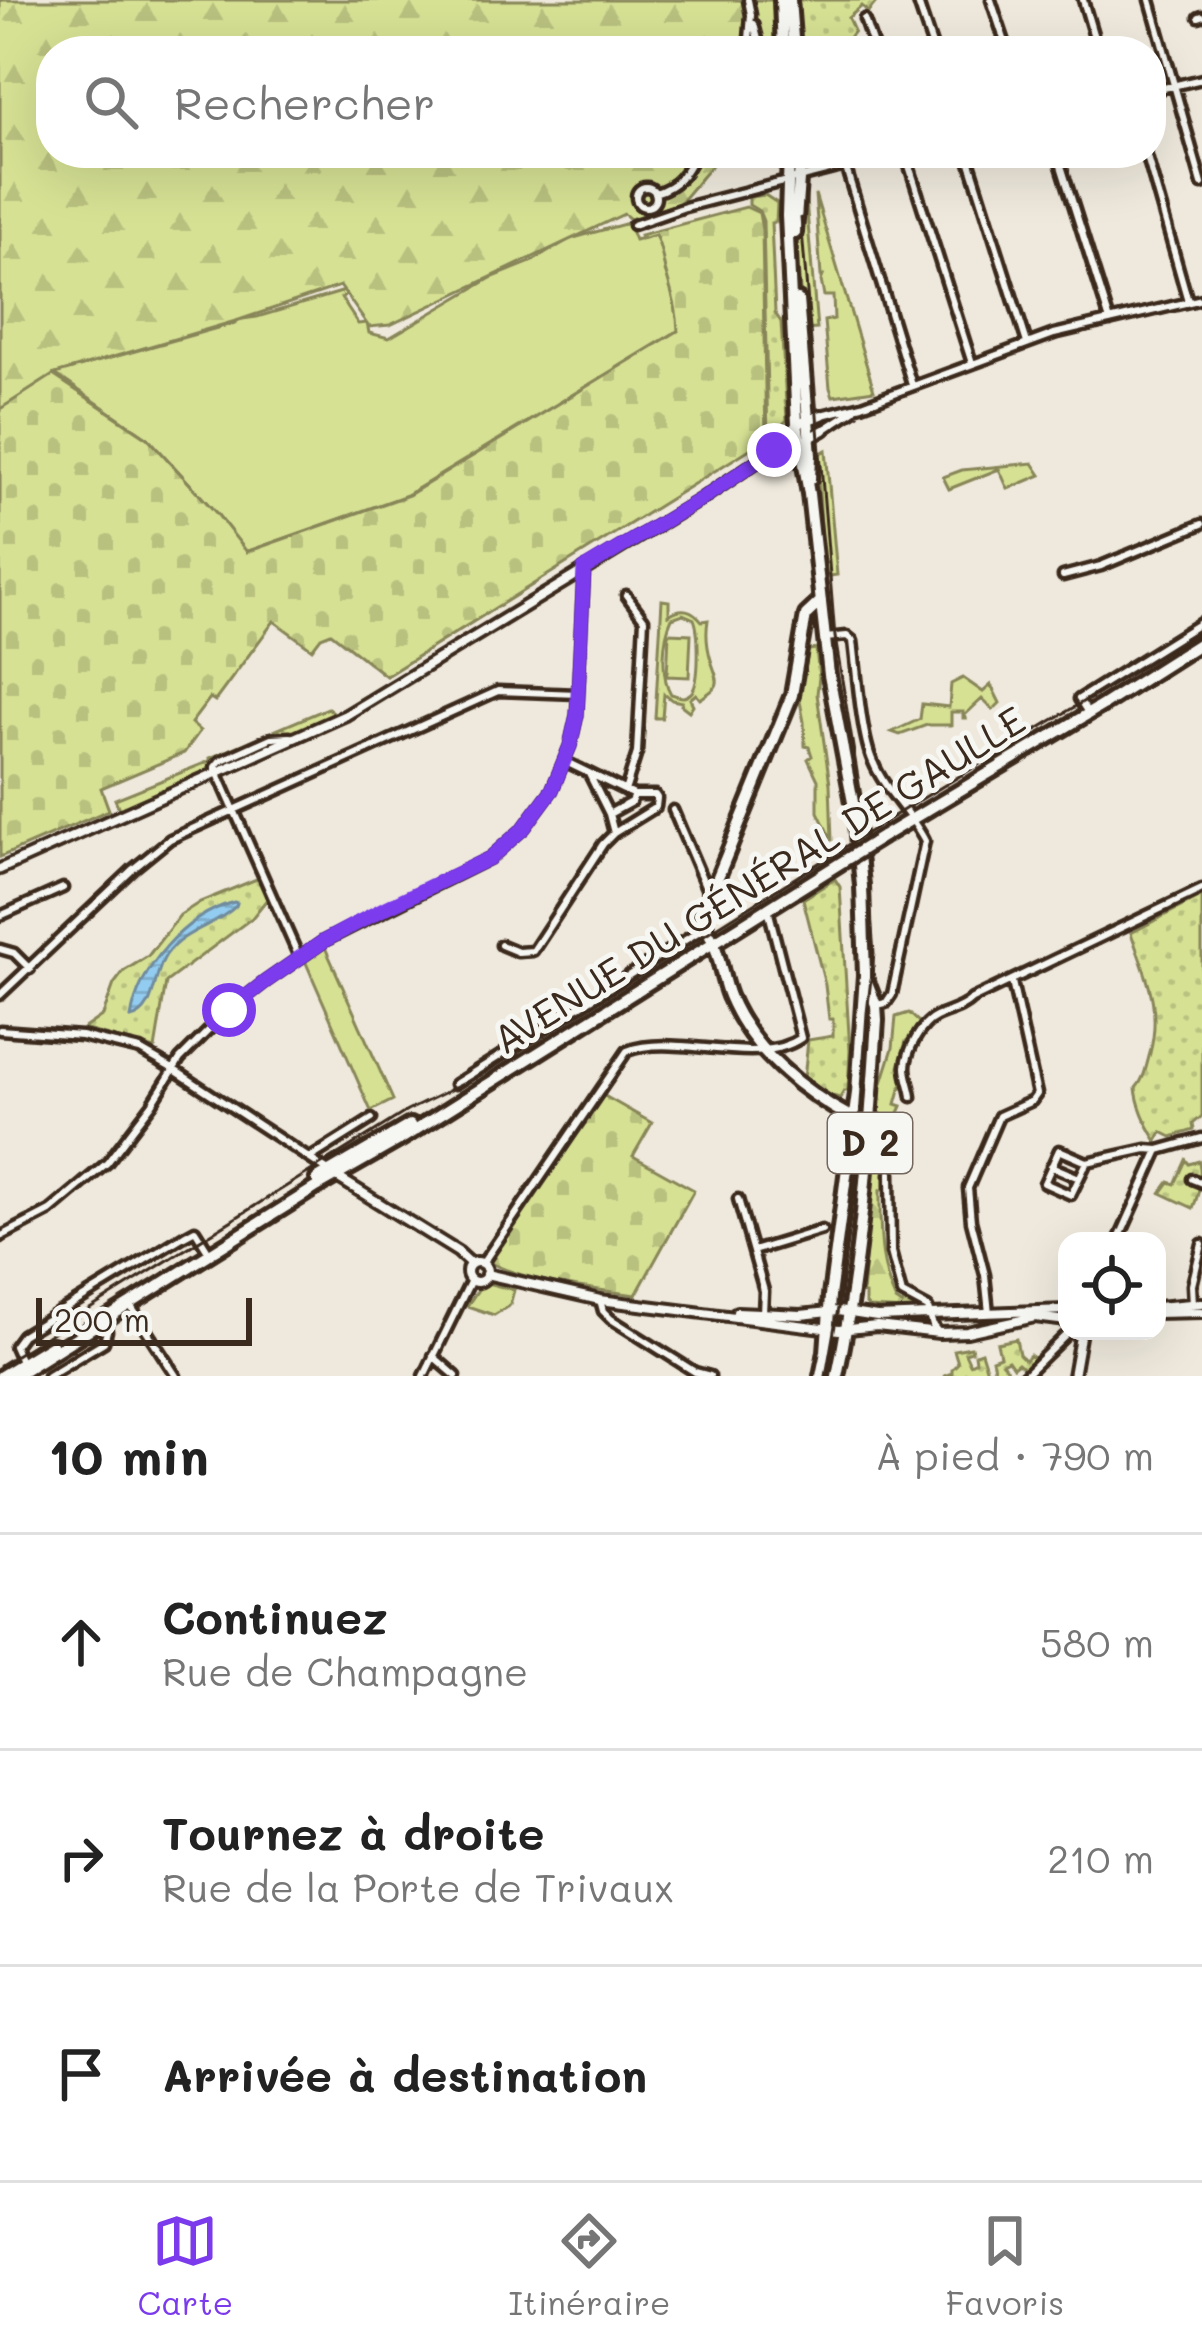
<!DOCTYPE html>
<html lang="fr">
<meta charset="utf-8">
<style>
body{margin:0;font-family:Mali,sans-serif;background:#f2f2f2;color:#222}
.controls{position:absolute;right:36px;bottom:36px;display:grid;overflow:hidden;border-radius:24px;box-shadow:0 12px 48px #0002}
.controls button{width:108px;height:108px;display:grid;place-items:center;padding:0;border:0;border-bottom:3px solid #e0e0e0;background:#fff;color:#222;font:60px sans-serif}
.scale{position:absolute;left:36px;bottom:30px;width:216px;box-sizing:border-box;padding-left:12px;border:6px solid #3b2a1e;border-top:0;font-size:33px;line-height:42px;white-space:nowrap;color:#3b2a1e;-webkit-text-stroke:9px #f6f6f2;paint-order:stroke}
.stop{position:absolute;width:36px;height:36px;margin:-27px;border:9px solid #7c3aed;border-radius:50%;background:#fff}
.stop.end{background:#7c3aed;border-color:#fff;box-shadow:0 3px 12px #0008}
.list{margin:0;padding:0;list-style:none}
h2{display:flex;justify-content:space-between;align-items:center;height:156px;margin:0;padding:0 48px;font-size:51px}
h2 small{font-size:39px;font-weight:400;color:#767676}
.list li{display:grid;grid-template-columns:78px 1fr auto;gap:36px;align-items:center;box-sizing:border-box;height:216px;padding:0 48px;border-top:3px solid #e0e0e0}
.list b{display:block;font-size:45px;white-space:nowrap}
.list p{margin:0;font-size:39px;white-space:nowrap;color:#767676}
.list em{font-size:39px;font-style:normal;color:#767676}
.icon{flex:none;width:66px;height:66px;fill:none;stroke:currentColor;stroke-width:2;stroke-linecap:round;stroke-linejoin:round}
.map{position:relative;flex:none;width:1202px;height:1376px;overflow:hidden}
.search{position:absolute;background:#fff;box-shadow:0 12px 48px #0002;left:36px;right:36px;top:36px;height:132px;display:flex;align-items:center;gap:30px;box-sizing:border-box;padding:0 42px;border-radius:48px;color:#767676;font-size:45px}
.sheet{height:804px;background:#fff}
nav{display:flex;justify-content:space-around;align-items:center;box-sizing:border-box;height:168px;border-top:3px solid #e0e0e0;background:#fff;font-size:33px;color:#767676}
nav a{display:grid;justify-items:center;gap:6px}
nav .on{color:#7c3aed}
.map>svg:first-child{display:block}
.grass{fill:#d6e194;stroke:#888659;stroke-width:3;fill-rule:evenodd}
.forest{fill:url(#forest-firs);stroke:#888659;stroke-width:3}
.cemetery{fill:url(#cemetery-stones);stroke:#888659;stroke-width:3}
.park{fill:url(#park-dots);stroke:#888659;stroke-width:3}
.water{fill:url(#water-rules);stroke:#6f8b9d;stroke-width:3}
.lines{fill:none;stroke-linecap:round;stroke-linejoin:round}
.minor-casing{stroke:#3b2a1e;stroke-width:15}
.tertiary-casing{stroke:#3b2a1e;stroke-width:16}
.primary-casing{stroke:#3b2a1e;stroke-width:20}
.minor{stroke:#f6f6f2;stroke-width:6}
.tertiary{stroke:#f6f6f2;stroke-width:8}
.primary{stroke:#f6f6f2;stroke-width:10}
.tram{stroke:#3b2a1e;stroke-width:3}
.primary-bridge-casing{stroke:#3b2a1e;stroke-width:20;stroke-linecap:butt}
.primary-bridge{stroke:#f6f6f2;stroke-width:10}
.route{stroke:#7c3aed;stroke-width:15}
.labels{text-anchor:middle;stroke-width:10;stroke-linejoin:round;paint-order:stroke}
.shield{fill:#f6f6f2;stroke:#73675e;stroke-width:3}
.shield-label{font-size:36px;font-weight:bold;fill:#3b2a1e}
.street-label{font-size:39px;fill:#3b2a1e;stroke:#f6f6f2}
</style>
<div class="map">
<svg width="1202" height="1376" viewBox="0 0 1202 1376">
<defs>
<pattern id="forest-firs" width="22" height="20" patternUnits="userSpaceOnUse" patternTransform="scale(3)"><rect width="22" height="20" fill="#d6e194"/><path d="M5 1l3.5 6h-7zM16 11l3.5 6h-7z" fill="#b9c17f"/></pattern>
<pattern id="cemetery-stones" width="16" height="16" patternUnits="userSpaceOnUse" patternTransform="scale(3)"><rect width="16" height="16" fill="#d6e194"/><path d="M2 7V4a2 2 0 0 1 4 0v3zM10 15v-3a2 2 0 0 1 4 0v3z" fill="#b9c17f"/></pattern>
<pattern id="park-dots" width="8" height="8" patternUnits="userSpaceOnUse" patternTransform="scale(3)"><rect width="8" height="8" fill="#d6e194"/><path d="M2 2h.1M6 6h.1" fill="none" stroke="#b9c17f" stroke-width="1.8" stroke-linecap="round"/></pattern>
<pattern id="water-rules" width="6" height="5" patternUnits="userSpaceOnUse" patternTransform="scale(3)"><rect width="6" height="5" fill="#92ccf1"/><path d="M0 2.5h6" fill="none" stroke="#7fafce"/></pattern>
</defs>
<rect width="100%" height="100%" fill="#efe9dd"/>
<filter id="ink" filterUnits="userSpaceOnUse"><feTurbulence type="fractalNoise" baseFrequency=".00833" numOctaves="2"/><feDisplacementMap in="SourceGraphic" scale="24" xChannelSelector="R" yChannelSelector="G"/><feConvolveMatrix kernelMatrix="1 2 1 2 8 2 1 2 1" color-interpolation-filters="sRGB"/></filter>
<g filter="url(#ink)">
<path class="grass" d="M815,194L874,390L833,396L830,388L824,321L834,319L833,296H824L821,281L823,276H821Z
M806,200L817,329L803,330C802,300 790,223 806,200Z
M628,223L635,240L655,235L662,249L665,271L676,299L679,330L407,495L246,552L217,514L148,438L53,374L235,323V320L257,317L345,291L346,295L341,298L358,324L367,323L369,333L389,338L491,278L531,262L570,239Z
M826,450L837,575L824,577L817,455Z
M1033,463L1041,475L1008,489L999,469L949,489L943,477L962,470Z
M662,600L669,601V615C682,606 692,609 702,621L708,620C706,632 707,647 711,660C718,683 724,684 700,699L696,694L690,699L693,705L689,711L681,705L682,702L672,700L664,694L662,718H655ZM683,614L694,619C699,630 701,683 691,693C683,700 679,696 671,694C660,676 663,637 672,618Z
M669,633L691,634L689,677L667,676Z
M816,649L819,677L817,694L830,784L832,841L818,812V780L808,759L812,756L809,747L805,746L804,722L799,696L809,650Z
M963,678L983,692L991,685L1000,703L993,710L982,699L965,715L966,718H963V712H951V725H927L900,735L892,732L920,719L922,704L949,707L951,684Z
M328,708L337,715L120,811L115,799L210,761V758Z
M324,945L393,1100L371,1111L303,956Z
M859,1096H871L859,1230L843,1228Z
M487,1283L514,1290L510,1305L494,1315L467,1306L480,1287Z"/>
<path class="forest" d="M0,0H775L777,51H51V153H722L679,204L630,219L624,214L390,325L369,327L340,286L239,320L55,374L148,438L217,514L246,552L409,495L448,471L523,562L534,584L386,676L343,642L286,574L0,451Z
M909,1013L920,1023L917,1031L906,1041L899,1067L907,1083L906,1086H901L896,1104L902,1106C889,1134 884,1158 884,1190H880C880,1229 879,1265 896,1301L902,1305L905,1301L922,1307L924,1311L869,1308L865,1303V1294L862,1293L880,1089L893,1048L896,1017Z"/>
<path class="cemetery" d="M746,207L759,213L762,230L766,439L386,676L331,633L321,637L312,649L274,621L215,701L210,698L191,723L200,731L184,753L101,788L109,810L0,857V409L53,375L148,438L217,514L247,552L409,495L678,331C677,306 672,296 666,273C662,260 662,248 655,235L641,239L640,235Z
M601,1094L652,1123L633,1156L694,1190L636,1295C585,1288 534,1284 488,1262Z"/>
<path class="park" d="M797,0H878L868,12L862,6L848,18L854,31L839,51H800Z
M765,195L777,203L776,222L771,223L775,313L781,322L787,420L768,439L763,221L759,211L749,205V197Z
M259,878L268,898L252,918L166,982L155,1049L83,1029L103,1015L114,984L124,971L148,956L180,915L200,902Z
M835,879L840,887L850,1051L848,1091H844L840,1098L824,1094L804,1079L808,1040L833,1036V1019H829L825,985L803,899Z
M1202,896V1116L1193,1124L1194,1130L1172,1137L1162,1132L1157,1141C1146,1124 1138,1108 1136,1088C1145,1078 1146,1066 1150,1053C1162,1006 1146,977 1131,933Z
M1186,1160L1189,1164L1199,1161C1202,1178 1200,1191 1193,1208L1161,1193L1169,1182L1175,1184Z
M1016,1339L1019,1354L1025,1360L1030,1355L1036,1360L1026,1370L1018,1363L1013,1367L1008,1360L1002,1363L1007,1370L1001,1376H944L952,1373V1369L958,1363L954,1350L971,1347L972,1351L965,1353L970,1364L976,1361L975,1354L981,1352L988,1374L994,1368L992,1359L1000,1356L997,1343Z"/>
<path class="water" d="M234,902L237,903L236,906C216,926 183,930 166,955C152,975 157,1012 131,1018C139,967 184,916 234,902Z"/>
<g class="lines">
<g class="minor-casing">
<path id="minor" d="M748,0L751,15L748,51
M917,0L934,51
M991,0L1008,51
M1083,0L1098,51
M1150,0L1202,184
M1199,17L1202,16
M864,19L875,51
M754,24L761,51
M1151,91L1202,79
M905,153L972,363
M967,153L1027,343
M1057,153L1110,321
M1146,153L1188,301
M845,165L912,385
M636 197a10 10 0 1 1 20 0a10 10 0 1 1-20 0Z
M655,193C678,186 685,174 696,153
M633,225L685,207L896,153
M822,415L862,405L1054,334L1202,299
M825,429L854,410
M1063,576L1101,566L1202,524
M825,638L847,636L853,641C857,672 861,736 873,762C885,791 911,813 925,841L892,994L886,1003L877,1005
M1088,713L1079,699L1202,622
M290,737L271,738L220,761L215,767L299,957
M564,761L634,795
M589,774L609,814L614,833L656,807L657,798L655,795H634L631,802L609,814
M625,791L637,753L644,619L626,595
M673,810L709,895
M0,916L63,888
M501,945L518,952L533,951L603,844L614,833
M0,949L14,953L30,969
M0,995L133,869L170,839L498,691L578,694
M0,1030L81,1036L140,1050L173,1069L330,1172
M455,1084L706,927
M912,1097C911,1087 906,1077 906,1067C907,1050 921,1024 936,1017C949,1011 962,1009 972,999L1202,889
M1059,1150L1087,1162L1071,1195L1044,1183Z
M310,1158L372,1119
M1087,1162L1146,1149L1159,1150L1202,1138
M1051,1166L1079,1178
M890,1173L891,1252L902,1294L928,1308L933,1326L939,1333
M1192,1179L1202,1183
M738,1199L764,1291L763,1313
M0,1237L50,1211L107,1163L152,1104L180,1059L229,1010L265,982L324,941L490,858L524,828L552,790L570,746L577,715L584,569
M1118,1241L1159,1150
M753,1251L822,1230
M482,1264L627,1051C675,1032 756,1069 801,1038L768,909
M600,1300L603,1311L611,1319L695,1372L710,1376
M1193,1304L1192,1285L1202,1244
M130,1305L176,1376
M989,1313L985,1275L971,1221L968,1188L999,1116L1032,1101L1037,1094L1012,982
M433,1356L456,1376
M22,1364L14,1346L22,1335L184,1236L195,1230L210,1254
M48,1376L104,1342L107,1331L105,1322
M424,1376L471,1280
M1024,1376L1070,1331"/>
</g>
<g class="tertiary-casing">
<path id="tertiary" d="M775,450L790,449L824,430
M0,869L346,715L703,498L774,450L797,424L822,415
M337,1177L458,1252L471,1264
M467 1272a10 10 0 1 1 20 0a10 10 0 1 1-20 0Z
M486,1274L600,1300L839,1330L877,1326L939,1333L967,1332L1035,1317L1067,1321
M1157,1307L1202,1303
M737,1312L801,1315L838,1311L877,1317L1067,1310
M1157,1313L1202,1312
M1073,1376L1081,1331"/>
</g>
<g class="primary-casing">
<path id="primary" d="M781,0L783,51
M790,0L794,51
M789,153L787,216L797,424L809,494L829,675L855,813L862,886L865,975L857,1093L830,1296L826,1352L821,1376
M795,233L801,153
M798,300L811,455L810,479
M821,601L806,615L792,695L702,916C706,928 712,938 716,950C721,965 723,981 729,996C752,1051 803,1092 854,1119
M882,837L1103,705L1202,642
M317,1179L410,1125
M1,1376L52,1345
M15,1376L315,1188L401,1139L850,857
M837,1376C862,1259 869,1140 877,1020L876,1005L867,982"/>
</g>
<use href="#minor" class="minor"/>
<use href="#tertiary" class="tertiary"/>
<use href="#primary" class="primary"/>
<path class="tram" d="M801,218L835,637L862,802L874,953L867,1013L857,1163L840,1297L826,1376
M0,1365L407,1111L481,1075L905,809L1202,630"/>
<g class="primary-bridge-casing">
<path id="primary-bridge" d="M850,857L882,837"/>
</g>
<use href="#primary-bridge" class="primary-bridge"/>
</g>
</g>
<g class="lines" filter="url(#ink)">
<path class="route" d="M229,1010L265,982L324,941L385,908L490,858L524,828L552,790L570,746L577,715L584,569L703,498L774,450"/>
</g>
<g class="labels">
<rect class="shield" x="828" y="1113" width="84" height="60" rx="9"/>
<g class="shield-label">
<text x="870" y="1156">D 2</text>
</g>
<g class="street-label">
<text transform="translate(759 880) rotate(-32)" y="14">AVENUE DU GÉNÉRAL DE GAULLE</text>
</g>
</g>
</svg>
<div class="controls">
<button><svg class="icon" aria-label="locate" viewBox="0 0 24 24"><circle cx="12" cy="12" r="6"/><path d="M12 2v4M12 18v4M2 12h4M18 12h4"/></svg></button>
</div>
<div class="scale">200 m</div>
<div class="stop" style="left:229px;top:1010px"></div>
<div class="stop end" style="left:774px;top:450px"></div>
<div class="search"><svg class="icon" aria-label="search" viewBox="0 0 24 24"><circle cx="10" cy="10" r="6"/><path d="M15 15l6 6"/></svg>Rechercher</div>
</div>
<section class="sheet">
<h2>10 min<small>À pied · 790 m</small></h2>
<ul class="list">
<li><svg class="icon" aria-label="ahead" viewBox="0 0 24 24"><path d="M12 20V5M6 11l6-6 6 6"/></svg><div><b>Continuez</b><p>Rue de Champagne</p></div><em>580 m</em></li>
<li><svg class="icon" aria-label="right" viewBox="0 0 24 24"><path d="M7 20v-9h11M14 6l5 5-5 5"/></svg><div><b>Tournez à droite</b><p>Rue de la Porte de Trivaux</p></div><em>210 m</em></li>
<li><svg class="icon" aria-label="arrive" viewBox="0 0 24 24"><path d="M6 21V4h12l-3 4 3 4H6"/></svg><div><b>Arrivée à destination</b></div></li>
</ul>
</section>
<nav>
<a class="on"><svg class="icon" aria-label="map" viewBox="0 0 24 24"><path d="M3 6l6-2 6 2 6-2v14l-6 2-6-2-6 2zM9 4v14M15 6v14"/></svg>Carte</a>
<a><svg class="icon" aria-label="directions" viewBox="0 0 24 24"><path d="M12 3l9 9-9 9-9-9zM9 14v-3h6M13 9l2 2-2 2"/></svg>Itinéraire</a>
<a><svg class="icon" aria-label="saved" viewBox="0 0 24 24"><path d="M7 4h10v16l-5-4-5 4z"/></svg>Favoris</a>
</nav>
